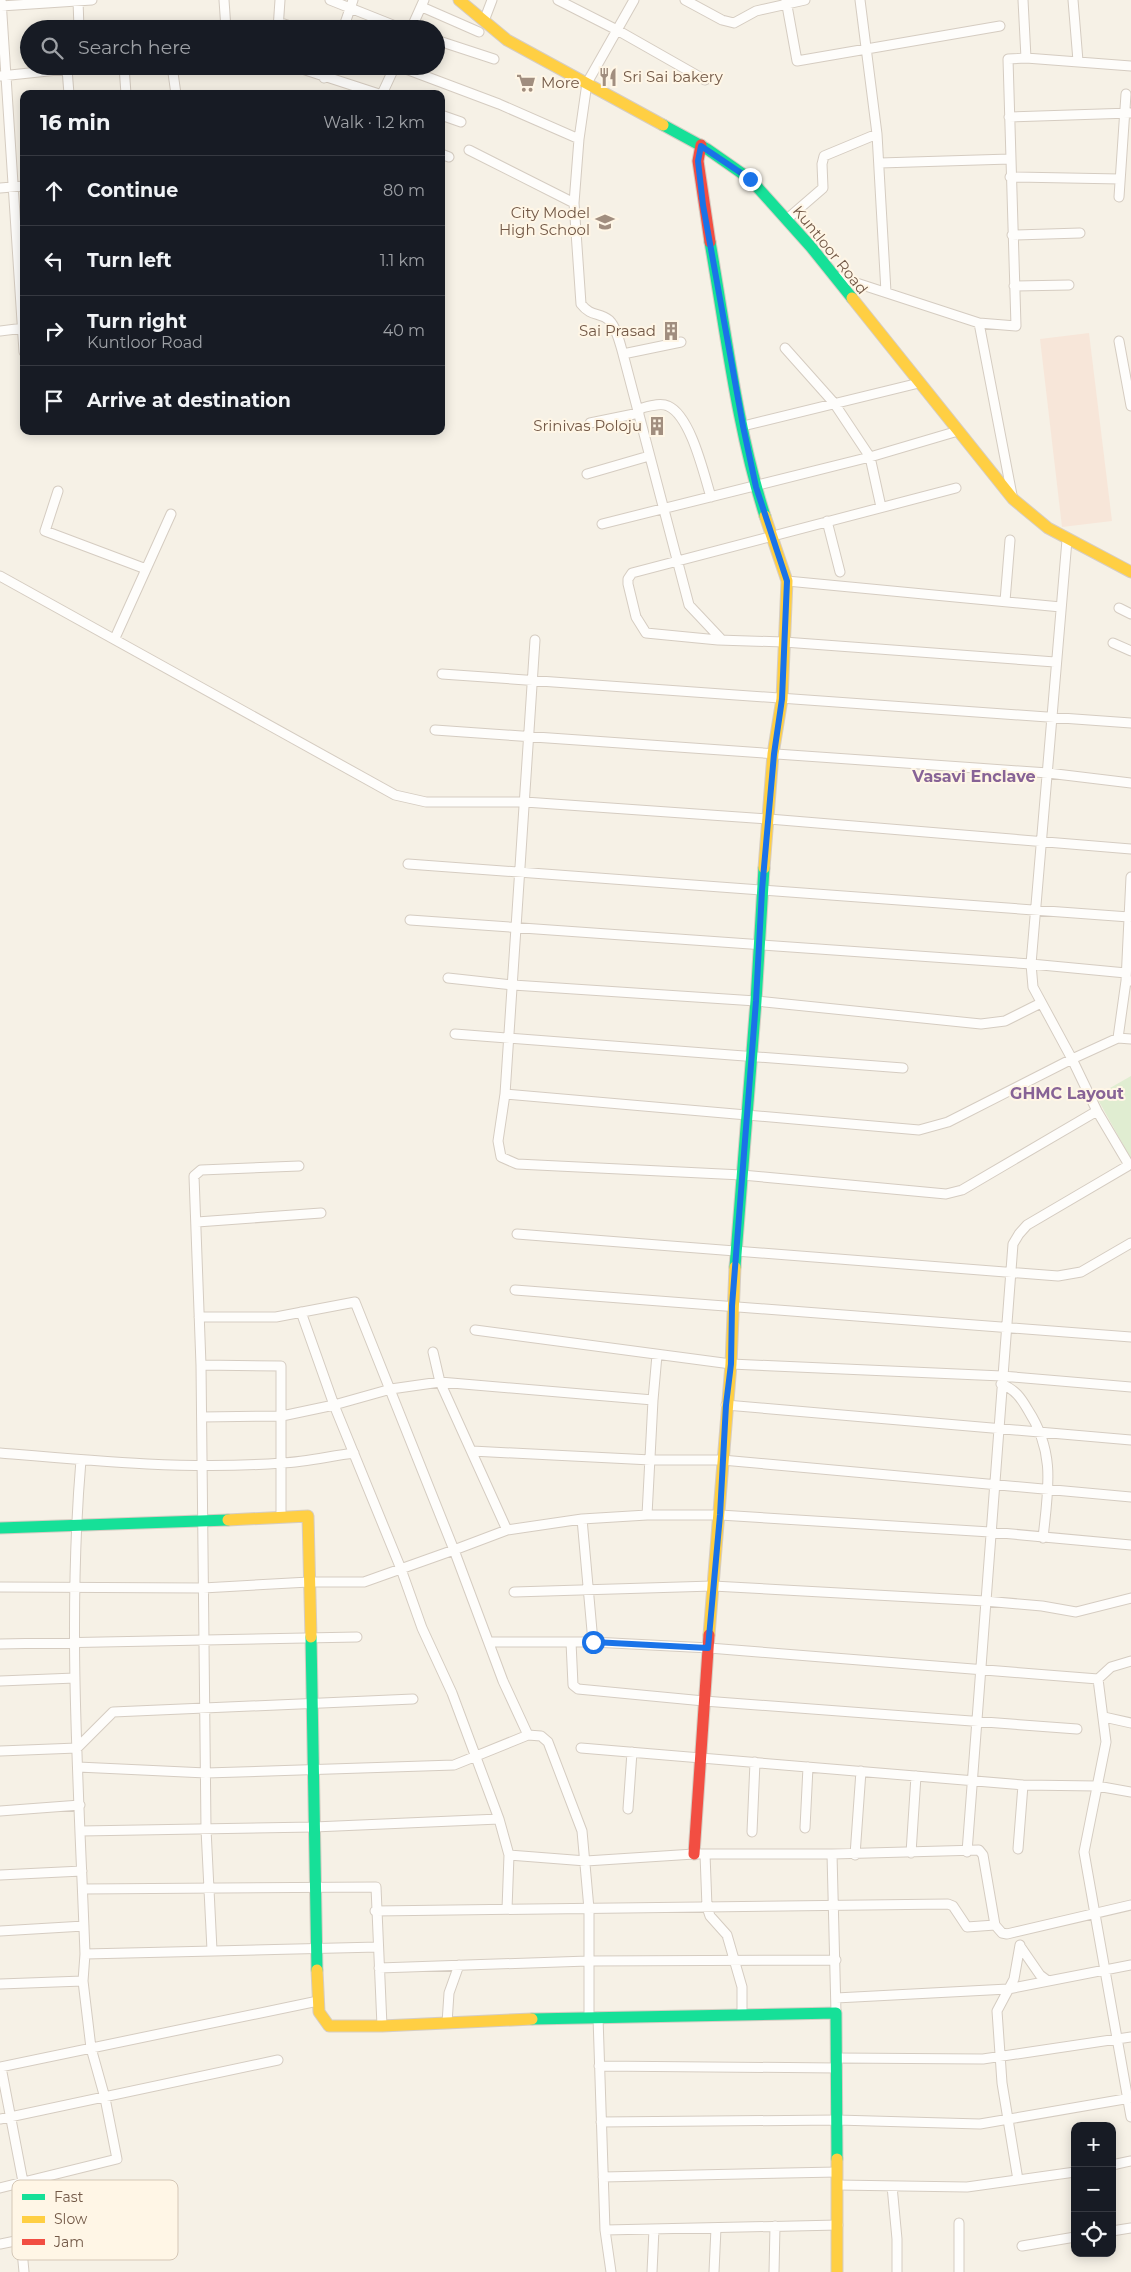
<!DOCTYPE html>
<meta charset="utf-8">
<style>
body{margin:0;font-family:Montserrat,sans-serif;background:#242831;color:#f1f3f6}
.controls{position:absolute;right:15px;bottom:15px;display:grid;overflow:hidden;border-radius:10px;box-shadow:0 2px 12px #0003}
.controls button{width:45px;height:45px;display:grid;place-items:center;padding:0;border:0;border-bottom:1px solid #363941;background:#171b24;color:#f1f3f6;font:25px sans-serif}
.stop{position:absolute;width:15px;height:15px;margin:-11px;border:4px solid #1a73e8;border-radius:50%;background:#fff}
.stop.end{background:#1a73e8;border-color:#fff;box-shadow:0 1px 5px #0008}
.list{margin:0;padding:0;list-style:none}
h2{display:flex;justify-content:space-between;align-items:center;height:65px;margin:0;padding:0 20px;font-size:21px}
h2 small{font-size:16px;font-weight:400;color:#9ea1a6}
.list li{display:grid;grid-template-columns:32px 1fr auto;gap:15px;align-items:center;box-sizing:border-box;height:70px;padding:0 20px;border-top:1px solid #363941}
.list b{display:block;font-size:19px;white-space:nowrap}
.list p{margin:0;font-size:16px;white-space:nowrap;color:#9ea1a6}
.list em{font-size:16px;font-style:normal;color:#9ea1a6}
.icon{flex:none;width:28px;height:28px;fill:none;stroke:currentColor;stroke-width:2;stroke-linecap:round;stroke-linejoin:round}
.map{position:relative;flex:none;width:1131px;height:2272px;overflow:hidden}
.search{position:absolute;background:#171b24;box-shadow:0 2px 12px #0003;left:20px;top:20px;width:425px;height:55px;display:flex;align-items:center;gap:12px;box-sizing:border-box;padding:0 18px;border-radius:28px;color:#9ea1a6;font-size:19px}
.panel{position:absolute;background:#171b24;box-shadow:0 2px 12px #0003;left:20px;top:90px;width:425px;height:345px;border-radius:10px}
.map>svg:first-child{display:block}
.commercial{fill:#f7e6d9}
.green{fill:#e0edd1}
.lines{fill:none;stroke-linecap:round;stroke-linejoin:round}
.street-casing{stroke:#d5ccc1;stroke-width:11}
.fast-casing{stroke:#d6cdc3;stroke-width:13}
.slow-casing{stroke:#d6cdc3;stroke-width:13}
.jam-casing{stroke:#d6cdc3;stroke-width:13}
.street{stroke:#fefdfb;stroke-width:9}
.fast{stroke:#16e098;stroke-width:11}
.slow{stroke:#ffcf43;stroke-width:11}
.jam{stroke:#f24e42;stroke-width:11}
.route{stroke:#1a73e8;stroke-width:6}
.labels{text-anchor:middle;stroke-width:4;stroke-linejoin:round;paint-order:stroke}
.poi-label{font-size:15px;fill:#735947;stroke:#fff6e6;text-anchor:end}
.street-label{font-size:15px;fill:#735947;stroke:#fff6e6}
.neighbourhood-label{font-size:16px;font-weight:bold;fill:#876396;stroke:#fff6e6}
.key{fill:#fff6e6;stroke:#d5c7b6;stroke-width:1}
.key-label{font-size:14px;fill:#735947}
</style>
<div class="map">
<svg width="1131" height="2272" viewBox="0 0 1131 2272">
<rect width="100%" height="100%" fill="#f6f1e6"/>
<path class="commercial" d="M1089,333L1112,521L1062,527L1040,339Z"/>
<path class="green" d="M1131,1076V1159L1096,1096Z"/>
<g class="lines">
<g class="street-casing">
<path id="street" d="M1,0L24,352
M78,0L79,29
M224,0L226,29
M330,0L403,29
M558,0L617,30L705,80
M634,0L587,83L579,139L574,203L581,304C591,317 599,312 609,320C617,328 620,344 623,354L689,605L722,640
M685,0L722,20L734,23L756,11L805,0
M786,0L797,61L1000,26
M860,0L877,134L886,292
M1023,0L1026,58
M1073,0L1078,61
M1,6L92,0
M422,7L479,32
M484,21L492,0
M278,22L299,29
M278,29L280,0
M343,29L353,0
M411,29L424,0
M436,40L494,59
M124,66L126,94
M172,66L176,94
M293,66L379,94
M398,66L499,104L579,139
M67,69L69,94
M1,76L67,69L123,66
M324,78L329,66
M382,94L395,66
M441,115L461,122
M1009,117L1131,113
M469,150L574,203
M441,154L449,157
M880,163L1010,159
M1010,177L1120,179
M0,188L24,186
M1119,197L1126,94
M786,220L823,188L822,164L824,156L877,134
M1012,235L1080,233
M835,276L979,323L1016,326L1008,59L1026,58L1131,66
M1014,286L1069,285
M979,323L1012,495
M0,331L24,328
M1119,341L1131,406
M785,348L834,403L870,457L881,507
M623,354L681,342
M638,409C647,407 660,402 668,406C691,416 704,475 711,497
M590,423L639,413
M743,426L919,383
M587,474L649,456
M956,488L632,573L628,579V584L636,617L646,633L718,640L784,642L1055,662
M58,491L45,531L146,569
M827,521L840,572
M602,524L870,457L958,431
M0,576L395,795L426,802H525L769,819L1131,849
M787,581L1061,607
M1005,601L1010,540
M1119,608L1131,614
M115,638L171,514
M535,640L505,1094L498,1141L501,1157L517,1164L742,1175L946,1194L962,1190L1097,1111
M1113,643L1131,651
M442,674L1131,723
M435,730L1048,773L1131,783
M408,864L1129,917
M1131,877L1126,981H1131
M410,920L1031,964L1067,540
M1126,973L1031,964L1033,987L1072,1059L1097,1111L1129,1165
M448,978L513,985L756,1001L981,1024L1005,1021L1041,1003
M1126,981L1118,1038L1131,1039
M455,1034L903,1068
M505,1094L919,1130L948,1122L1072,1059L1118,1038
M197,1222L321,1213
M517,1234L1058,1276L1081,1272L1131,1243
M515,1290L1131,1337
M199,1317H276L355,1302L454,1550L507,1530L582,1519L647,1515H720L990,1532L1131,1545
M475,1330L731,1364L1002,1376L1131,1387
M433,1352L440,1382L507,1530
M201,1365L281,1366V1517
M1001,1384C1015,1389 1021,1398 1028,1410C1056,1453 1048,1490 1043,1538
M726,1405L1131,1440
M202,1417L282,1416L334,1405L301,1312
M472,1451L651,1460H722L1131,1497
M0,1453C93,1461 189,1470 282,1463C306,1462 330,1456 354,1453
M647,1515L653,1400
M582,1519L593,1642
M0,1587L203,1588L309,1582H364L454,1550L503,1681L528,1735L454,1765L206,1773L78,1767
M514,1592L713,1586L985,1601L1042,1606L1076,1612L1131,1598
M489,1642H593L709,1648L1098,1679L1111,1667L1131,1661
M571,1642L573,1685L578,1689L704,1701L1077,1729
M0,1644L357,1637
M1098,1679L1106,1742L1084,1852L1131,2117
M0,1681L75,1678
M1104,1717L1131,1723
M528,1735L541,1736L548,1742L582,1831L589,1909V2016
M581,1748L1023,1785L1097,1786L1131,1792
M0,1751L77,1748L113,1712L413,1699
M628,1809L632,1752
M0,1811L80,1805
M805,1828L808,1767
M81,1831L314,1827L499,1819
M752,1832L755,1762
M1018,1849L1023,1785
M967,1852L1013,1244L1019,1234L1027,1225L1131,1164
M911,1853L916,1776
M705,1854L707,1907L710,1916L727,1935L742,1987V2014
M832,1854L979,1850L983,1855L995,1925L1002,1933L1007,1934L1131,1905
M509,1855L586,1861L694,1854H832L836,2013
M855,1855L861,1771
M0,1875L82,1871
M83,1889L376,1887L382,2026
M507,1909L509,1855L499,1819L452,1693L422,1628L401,1569L334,1405L391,1389L440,1382L653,1400L657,1355
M375,1911L948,1904L953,1906L967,1927L995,1925
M0,1931L84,1926
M1020,1946L1040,1975L1048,1981
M212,1950L206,1829L201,1365L194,1176L201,1170L299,1166
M85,1954L378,1947
M379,1968L588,1961L836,1960
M0,1984L83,1981
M836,1998L1008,1989L1131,1965
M598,2017L605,2230L611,2272
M447,2023L449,1993L459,1965
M836,2058L983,2059L1131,2037
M599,2066L837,2068
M0,2067L318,2001
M0,2119L278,2060
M601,2122L837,2120L980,2124L1131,2098
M1112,2165L1131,2161
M603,2177L837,2172
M1018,2180L1002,2083L997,2011L1014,1979L1020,1945
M837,2185L967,2187L1075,2172
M892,2186L897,2239V2272
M0,2188L117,2159L105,2098L91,2048L83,1981L85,1954C79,1789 67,1624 81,1460
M605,2230L838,2225
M1112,2231L1131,2228
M21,2240L24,2272
M0,2244L30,2238L33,2234L1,2067
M1022,2246L1075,2237
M652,2272L654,2229
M714,2272L716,2228
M774,2272L775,2226
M959,2272V2223"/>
</g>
<g class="fast-casing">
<path id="fast" d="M663,125L707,149L750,179L811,247L852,298
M710,242C726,332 737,429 765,516
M735,1267L756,1001L764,868
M0,1528L228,1520
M311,1637L317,1970
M532,2019L836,2013L837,2159"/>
</g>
<g class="slow-casing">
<path id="slow" d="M459,0L507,40L663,125
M852,298L1013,499L1048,528L1131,572
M764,868L773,754L782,699L787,581L765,516
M228,1520L308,1516L311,1637
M709,1635L731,1364L735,1267
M317,1970L319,2012L329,2026H382L532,2019
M837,2159V2272"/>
</g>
<g class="jam-casing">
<path id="jam" d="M701,145L698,161L710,242
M694,1854L709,1635"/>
</g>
<use href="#street" class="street"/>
<use href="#fast" class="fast"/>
<use href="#slow" class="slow"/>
<use href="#jam" class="jam"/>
</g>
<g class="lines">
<path class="route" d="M593,1642L708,1648L720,1515L726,1405L731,1364L732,1306L756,1001L762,890L774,754L782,699L787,581L756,487L743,426L703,205L698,161L701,146L750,179"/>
</g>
<defs>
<g id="restaurant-bare" transform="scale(1.5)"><path d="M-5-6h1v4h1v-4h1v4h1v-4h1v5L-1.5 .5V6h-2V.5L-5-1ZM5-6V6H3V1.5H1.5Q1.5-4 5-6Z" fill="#a18e7f" stroke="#fff6e6" stroke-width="2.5" paint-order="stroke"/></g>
<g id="supermarket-bare" transform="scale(1.5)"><path d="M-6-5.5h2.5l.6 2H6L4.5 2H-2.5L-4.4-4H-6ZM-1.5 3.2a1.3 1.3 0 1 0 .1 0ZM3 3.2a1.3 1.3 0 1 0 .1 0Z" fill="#a18e7f" stroke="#fff6e6" stroke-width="2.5" paint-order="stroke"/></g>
<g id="school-bare" transform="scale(1.5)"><path d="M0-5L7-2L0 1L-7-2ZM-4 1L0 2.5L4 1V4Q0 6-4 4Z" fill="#a18e7f" stroke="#fff6e6" stroke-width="2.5" paint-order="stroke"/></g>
<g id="building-bare" transform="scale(1.5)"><path d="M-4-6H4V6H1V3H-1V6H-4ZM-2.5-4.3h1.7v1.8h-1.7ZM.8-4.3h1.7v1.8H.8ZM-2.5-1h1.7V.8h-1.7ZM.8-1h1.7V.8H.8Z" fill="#a18e7f" stroke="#fff6e6" stroke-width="2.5" paint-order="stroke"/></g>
</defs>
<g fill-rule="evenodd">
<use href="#restaurant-bare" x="608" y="77"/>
<use href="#supermarket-bare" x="526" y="83"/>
<use href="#school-bare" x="605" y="222"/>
<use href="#building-bare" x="671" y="331"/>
<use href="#building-bare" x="657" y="426"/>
</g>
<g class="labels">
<g class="poi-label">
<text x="623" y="82" text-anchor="start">Sri Sai bakery</text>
<text x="541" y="88" text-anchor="start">More</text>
<text x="590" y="218">City Model<tspan x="590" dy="17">High School</tspan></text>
<text x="656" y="336">Sai Prasad</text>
<text x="642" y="431">Srinivas Poloju</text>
</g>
<g class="street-label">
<text transform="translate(830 250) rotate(51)" y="5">Kuntloor Road</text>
</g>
<g class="neighbourhood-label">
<text x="974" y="782">Vasavi Enclave</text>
<text x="1067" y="1099">GHMC Layout</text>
</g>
</g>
<rect x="12" y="2180" width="166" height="80" rx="8" class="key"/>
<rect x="22" y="2194" width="23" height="6" fill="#16e098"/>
<rect x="22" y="2216" width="23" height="7" fill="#ffcf43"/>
<rect x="22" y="2239" width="23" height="6" fill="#f24e42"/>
<g class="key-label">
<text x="54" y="2202">Fast</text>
<text x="54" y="2224">Slow</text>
<text x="54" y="2247">Jam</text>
</g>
</svg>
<div class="controls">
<button>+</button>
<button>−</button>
<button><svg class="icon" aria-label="locate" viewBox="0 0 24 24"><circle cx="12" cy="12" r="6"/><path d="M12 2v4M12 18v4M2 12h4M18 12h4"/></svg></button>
</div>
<div class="stop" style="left:593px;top:1642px"></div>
<div class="stop end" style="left:750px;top:179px"></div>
<div class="search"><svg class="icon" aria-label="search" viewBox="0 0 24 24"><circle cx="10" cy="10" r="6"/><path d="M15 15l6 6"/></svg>Search here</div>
<section class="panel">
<h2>16 min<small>Walk · 1.2 km</small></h2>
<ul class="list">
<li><svg class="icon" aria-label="ahead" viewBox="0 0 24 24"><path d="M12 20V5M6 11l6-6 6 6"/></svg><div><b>Continue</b></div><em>80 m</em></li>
<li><svg class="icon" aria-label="left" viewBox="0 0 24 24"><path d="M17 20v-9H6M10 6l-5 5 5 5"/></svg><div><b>Turn left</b></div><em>1.1 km</em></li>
<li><svg class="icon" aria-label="right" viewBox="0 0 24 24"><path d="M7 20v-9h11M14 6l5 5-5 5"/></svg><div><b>Turn right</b><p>Kuntloor Road</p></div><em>40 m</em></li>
<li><svg class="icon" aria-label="arrive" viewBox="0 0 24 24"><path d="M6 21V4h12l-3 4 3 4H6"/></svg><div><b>Arrive at destination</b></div></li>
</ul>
</section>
</div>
